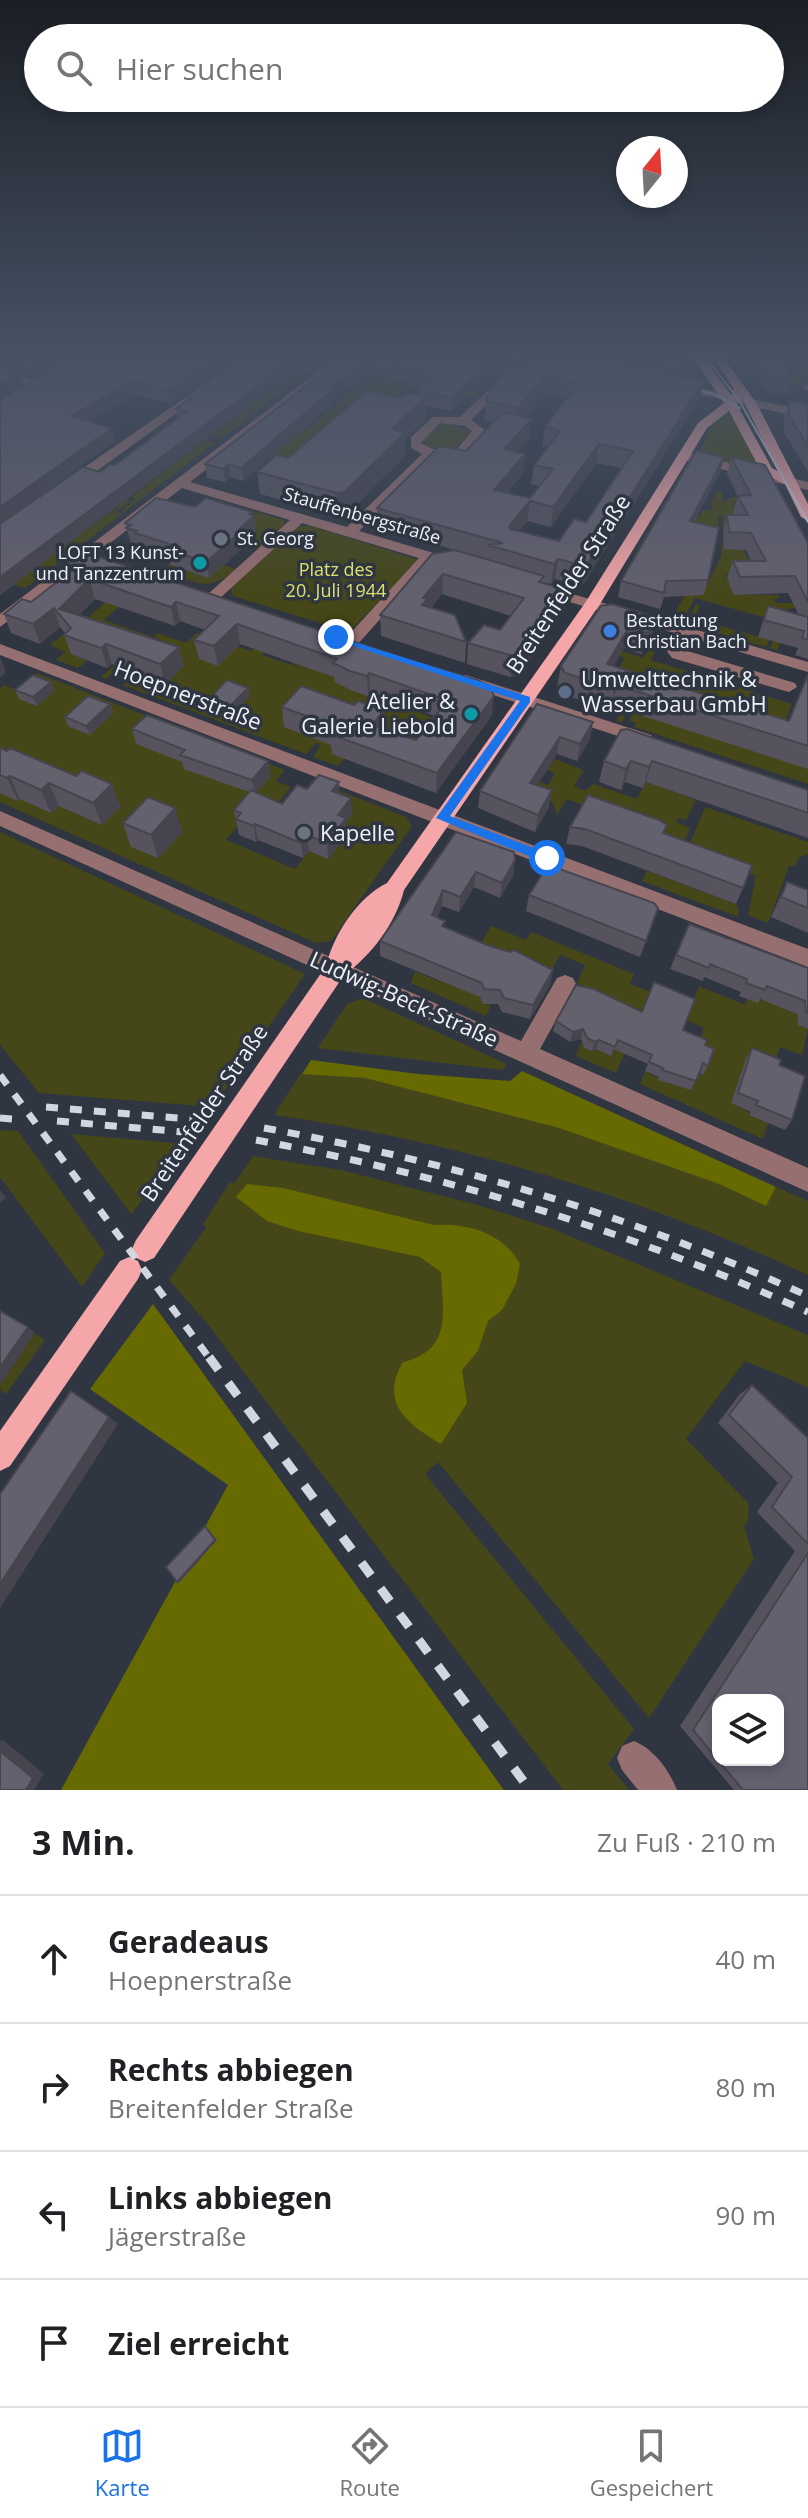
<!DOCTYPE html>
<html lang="de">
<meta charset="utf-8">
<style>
body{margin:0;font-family:"Open Sans",sans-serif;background:#f6f6f6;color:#202124}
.controls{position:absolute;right:24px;bottom:24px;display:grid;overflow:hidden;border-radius:16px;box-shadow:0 4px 12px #0003}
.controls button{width:72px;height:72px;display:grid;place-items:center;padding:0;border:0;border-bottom:2px solid #e0e0e0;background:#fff;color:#202124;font:40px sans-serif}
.compass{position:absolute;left:616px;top:136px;width:72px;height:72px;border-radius:50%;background:#fff;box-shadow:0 4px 12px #0003;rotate:18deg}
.stop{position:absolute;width:24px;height:24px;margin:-18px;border:6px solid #1a73e8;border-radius:50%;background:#fff}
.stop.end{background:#1a73e8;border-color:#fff;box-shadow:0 2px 8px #0008}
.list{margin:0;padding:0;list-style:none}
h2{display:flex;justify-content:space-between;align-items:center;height:104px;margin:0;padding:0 32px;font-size:34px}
h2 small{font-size:26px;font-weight:400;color:#757577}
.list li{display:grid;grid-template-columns:52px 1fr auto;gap:24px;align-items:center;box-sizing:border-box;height:128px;padding:0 32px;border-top:2px solid #e0e0e0}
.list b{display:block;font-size:30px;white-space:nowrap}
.list p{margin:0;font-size:26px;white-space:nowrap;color:#757577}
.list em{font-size:26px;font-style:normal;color:#757577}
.icon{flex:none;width:44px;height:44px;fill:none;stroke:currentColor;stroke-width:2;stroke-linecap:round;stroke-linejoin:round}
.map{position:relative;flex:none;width:808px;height:1790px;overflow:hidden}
.search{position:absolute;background:#fff;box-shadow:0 4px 12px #0003;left:24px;right:24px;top:24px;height:88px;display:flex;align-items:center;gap:20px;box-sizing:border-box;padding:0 28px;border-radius:44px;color:#757577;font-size:30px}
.sheet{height:616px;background:#fff}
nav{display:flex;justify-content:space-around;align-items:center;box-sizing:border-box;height:112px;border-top:2px solid #e0e0e0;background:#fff;font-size:22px;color:#757577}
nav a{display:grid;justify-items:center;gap:4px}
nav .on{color:#1a73e8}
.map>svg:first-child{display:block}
.green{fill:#454718}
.forest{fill:#676a01}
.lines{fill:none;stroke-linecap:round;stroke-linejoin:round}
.minor{fill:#966f70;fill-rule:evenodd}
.major{fill:#f5a6a8;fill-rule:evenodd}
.tram{stroke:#d2d7df;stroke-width:2}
.rail-far1{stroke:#d2d7df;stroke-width:7;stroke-dasharray:12 12;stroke-linecap:butt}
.rail{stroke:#d2d7df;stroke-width:9;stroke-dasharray:16 16;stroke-linecap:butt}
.wall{fill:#56535f;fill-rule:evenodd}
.shaded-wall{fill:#46444e}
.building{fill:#64616f;stroke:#46444e;stroke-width:2;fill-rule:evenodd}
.route{fill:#1a73e8}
.worship-dot{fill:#6b7280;stroke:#2f3641;stroke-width:3}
.culture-dot{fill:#0f9aa8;stroke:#2f3641;stroke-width:3}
.shop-dot{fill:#3f7fe0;stroke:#2f3641;stroke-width:3}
.service-dot{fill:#5c6f8a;stroke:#2f3641;stroke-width:3}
.labels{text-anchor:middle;stroke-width:7;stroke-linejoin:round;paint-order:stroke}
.far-street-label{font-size:18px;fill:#edf1f9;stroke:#2f3641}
.far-poi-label{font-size:18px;fill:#edf1f9;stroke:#2f3641;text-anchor:start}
.far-park-label{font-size:18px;fill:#dbe16c;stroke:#2f3641}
.street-label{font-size:22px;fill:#edf1f9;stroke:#2f3641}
.poi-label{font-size:22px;fill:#edf1f9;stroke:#2f3641;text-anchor:start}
</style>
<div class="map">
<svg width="808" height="1790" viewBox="0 0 808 1790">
<rect width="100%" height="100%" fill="#2f3641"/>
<path class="green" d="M333,353L222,438L211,436L283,381L260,363L266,359L261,355L284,361Z
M769,353H808V386H792Z
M394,355L403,381L423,386L427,382L471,393L478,388L484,390L477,397L434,388L406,390L390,404L288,464L264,457L269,452L275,454L282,448L283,441C311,434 369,375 394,355Z
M725,413L730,414L760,470L704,458L698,454L713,424Z
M444,423L472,431L450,452L425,446V437Z
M217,441L124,512L121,511L136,499L131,497L203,442Z
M716,492L722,493V501H728L727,498H735L736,492L745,501H734L738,510L760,531L723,532L722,515H718V528L690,521L701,515L703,509L713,511L711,503Z
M115,495L131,500L116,512L122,514L25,588L11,584L118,507Z
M234,506L284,520L285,524L258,549L242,544L256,532L202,531Z
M298,526H311L419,560L349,632L233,596L231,588Z
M723,540L743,550L748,559H765L737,574H726L730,585H736L740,595H778L780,598L774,599L776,603H797L800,608L785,609L790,621L777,650L770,648L781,622L695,598L687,613L680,612L679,616L684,618L682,622L672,619L687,591L705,589L721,556Z
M184,552L236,569C207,595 194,581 161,570Z
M111,596L125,601L104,620L153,637L157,633L186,643L197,633L251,651L270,633L282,635L262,655L307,670L289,662L320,660C337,676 352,695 375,695L373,698L387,703L390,700L398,703L444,683L420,713L433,718L422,734L433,738L345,758L338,766L313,757L321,745L316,743L306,754L123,685L134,675L151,681L153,679L159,639L153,637L106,679L101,677L128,653L72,654L87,661L78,668L56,660L65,652L50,645L68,631L60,628L67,626L77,614L89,617Z
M696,604L700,606L694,618L766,639L775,627L766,647L686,624Z
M649,649L655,651L651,660L792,704L786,720L640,691L628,712L624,711L622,715L625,717L622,722L616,721L620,714L613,712L623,692L612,679L625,658L616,654L618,650L643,658Z
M37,673L285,770L276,781L291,787L272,810L257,803L226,840L295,869L309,851L329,858L325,785L406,817L412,826L331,941L316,943L0,802V688L4,685L17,690Z
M643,695L808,769V784L634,727L636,723L629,720Z
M554,759L584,770L574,786L585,791L593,784L637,799L646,782L696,800L686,820L678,818L676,822L690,828L677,857L667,836L567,799L557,815L553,803L535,788L539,782L548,785L555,773L547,770Z
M705,807L808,842V854L798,858L795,866H789L768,923L748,915L756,876L687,851Z
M0,832L305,974L213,1107L39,1093L0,1045Z
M647,871L736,904L739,911L738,917L642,881Z
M491,926L526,940L531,932L634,974L630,984L651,992L616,1073L576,1056L581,1043L592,1051L596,1049L611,1056L635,1008L577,983L585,965L560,955L551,971L482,998L483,1004L491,1005L486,1016L411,983L415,971L437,981L480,946Z
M699,986L745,1005L747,999L800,1003L796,1017L799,1019L798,1025L808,1029L802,1055L780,1047L772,1070L732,1103L768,1123L763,1139L640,1084L645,1071L671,1085L698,1073L702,1075L697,1047L704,1028L687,1020Z
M363,998L507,1064L502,1070L318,1048L347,1004Z
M301,1073L365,1078L559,1128L719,1184L766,1206L776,1187L808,1201V1275C639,1196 459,1142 274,1115Z
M0,1130L18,1131L105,1253L82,1287L0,1177Z
M71,1134L186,1144L131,1214Z
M253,1156L341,1170L478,1205L553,1229L808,1335V1387L745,1361L686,1439L749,1504L748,1520L744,1526L754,1559L649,1718L438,1462L425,1474L634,1729L608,1764L629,1790H563L205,1321L169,1280L206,1227L203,1224L230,1182L234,1184Z
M35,1333L45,1340L6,1394L0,1390V1385Z"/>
<path class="forest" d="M311,1060L418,1074L510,1081L522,1071L776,1187L766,1206L719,1184L559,1128L365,1078L302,1074Z
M247,1184L283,1188L434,1225C468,1223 503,1233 520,1264L516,1284L502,1310L488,1321L478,1351L462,1370L467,1403L441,1444C407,1424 379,1403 403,1362C452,1350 443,1314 441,1272L420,1257L298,1231L267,1221L236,1197Z
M153,1304L504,1790H61L228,1485L90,1389Z"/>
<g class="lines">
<path class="minor" d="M17,353H34L79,366L73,369Z
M249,353H262L229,376H221V372Z
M342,353H354L190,482L347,527L422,454L411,448V437L433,417H460L501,378H509V382L471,420L485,430L463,457H433L359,531L461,561V567L432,561L357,645H345V639L419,558L302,523L218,600H208V594L290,520L182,488L0,627V614ZM440,423L465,426L472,431L456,450L433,449L421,443Z
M488,353H511L563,364L557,367Z
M9,374L45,383L47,385L41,388L5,379L3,377Z
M675,383L808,411V419L671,388L669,386Z
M808,384V391L801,387Z
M195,391L205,393L73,488H63V482Z
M683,452L808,482V490L679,459V453Z
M541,585L808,662V672L685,636L680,646L684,650L795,683L797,687L789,692L672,658L664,647L671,632L536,592L534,589Z
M0,644L808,949V967L0,655Z
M466,675L651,735L654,739L651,743H639L460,684L458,680L460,676Z
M0,811L521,1041L557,978L565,975L573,978L576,984L540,1049L808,1168V1192L0,826Z
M634,1741C654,1749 669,1770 677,1790H638L622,1770L617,1758L622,1746Z"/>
<path class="major" d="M690,353H700L731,395L734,389L710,353H720L757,404L808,504V521L801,517L785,484L762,473L729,411L707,428L600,604L404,890C396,923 371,956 344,975L154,1258L145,1262L136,1258L132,1249L136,1240L326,966C334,934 357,898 387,883L585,603L698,423L724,403ZM741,398L745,404L778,471L772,468L737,405Z
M129,1257L138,1261L142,1270L138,1279L10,1466L0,1471V1431L120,1261Z"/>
<path class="tram" d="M702,353L739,400L808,522
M689,388L714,394L740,408"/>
<path class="rail-far1" d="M0,1075L210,1359
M46,1107L203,1120
M0,1118L13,1119
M57,1121L195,1133
M264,1128C453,1162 633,1216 808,1296
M256,1140C448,1176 630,1231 808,1312"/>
<path class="rail" d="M209,1357L530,1790"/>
</g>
<path class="wall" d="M0,353L55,367L190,358L198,353H245L171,404L135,394L89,421L112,428L115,441L15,514L115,465L178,418L176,409L187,401L186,396L262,363L277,353H338L310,374L297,371L270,390L0,595ZM20,375L37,378L23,386Z
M342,353H502L501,360L452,411L425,405V420L405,439V456L346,515L339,516L260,494L257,472L288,458L399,398L418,395V390L423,386L368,371L332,399V404L243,481L231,477L225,482L207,478L205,464L327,370V365Z
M536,353H658L682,357L679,370L677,375L704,380L700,398L584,583L576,585L555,579L551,584L543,582V583L568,590L564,611L518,675L510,677L467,664L468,643L500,630L511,616L442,594L431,608L466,642L465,663L381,636L380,615L432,554L487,559L377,528V508L466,451L493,422L484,420L486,401L520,370ZM545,394L566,399L545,427L542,446L548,447L534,465L531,484L540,486L530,498L507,493L523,473L525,454L517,452L530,438L524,417ZM596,463L621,468L586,522L559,541L519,531L527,521L551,527Z
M741,353H776L793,377L788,393H768Z
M789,401L808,404V472L784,432V417Z
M724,457L720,472L694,522L708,580L704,595L664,597L660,609L618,597L621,581Z
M731,457L808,543V659L795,655L798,648L758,637L768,606L799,615L788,593L734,595L727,578L733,561H751L746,550L724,549L723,532L727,515H734L733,513L738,496L727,474Z
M195,507L253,515L256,532L246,541V545L209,578L171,565L169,560L139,549L138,547L131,544L125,523Z
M84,552L492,715L436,793L332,754L331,745L284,727L282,707L385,729L416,740L435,716L370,693L368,696L351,690L335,682L334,677L240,644L218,666L199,659L194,640L205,630L180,621L175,626L95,599L79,615L179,647L184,666L165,684L112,664L107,668L71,654L64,635L65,633L60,627L40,644L11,633L4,614L31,602L69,572L67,565Z
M601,606L656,617L651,638L641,654L624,648L613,666L788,721L808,674V769L612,706L610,710L562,694L557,687L561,666Z
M51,682L54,691L37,706L19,699L15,690Z
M248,688L249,697L231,716L210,708L209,699Z
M110,704L113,713L90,735L68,726L65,717Z
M537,704L590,739L577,761L557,754L537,785L549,807L535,832L478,808L480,791Z
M132,729L271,776L256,793L282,804L307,789L339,782V794L352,814L346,822L347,834L328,859L309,851L303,858L258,840L256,842L239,835L234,810L249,792L184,769L182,762L136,744Z
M621,730L808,790V838L646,782L643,788L625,782L621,790L599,782L604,761Z
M0,748L76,776L112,784L120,807L102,825L59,806L51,813L20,799L18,801L0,793Z
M175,808L182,832L158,858L131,847L123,823Z
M667,825L664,833L743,888L736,904L582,846L566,844L570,827Z
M456,832L515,860L513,876L500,898L474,887L459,912L442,906L437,918L444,927L550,985L530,1019L502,1012L498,1004H483L480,997L380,956V941Z
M562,870L658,909L640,957L526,911L529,895Z
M787,882L808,890V933L771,917Z
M689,924L808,968V1029L798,1025L797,1014L760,999L758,1003L739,996L741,992L704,977L703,981L670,969Z
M642,1012L683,1030L705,1045L708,1066L703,1075L699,1073L691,1090L658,1080L659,1077L645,1071L648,1064L614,1049L611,1056L596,1049L592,1051L584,1048L581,1039L570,1042L553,1031L556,1021Z
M752,1048L779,1065L792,1120L785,1130L749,1115L751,1112L731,1103L746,1059Z
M752,1385L808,1438V1790H734L680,1726L795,1551L757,1512L778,1483L718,1423L740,1394Z"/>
<path class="shaded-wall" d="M225,353H245L171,404L169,391Z
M320,353H338L310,374L309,361Z
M498,353H502L501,360L452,411V398Z
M52,355L56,368L38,378L35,365Z
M682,357L679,370L674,379L677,366Z
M296,358L297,371L270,390L0,595V577L268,378Z
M368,359V371L332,399V404L243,481L241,468L330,388Z
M19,374L23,387L0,401V385Z
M547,376L545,394L516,427L517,408Z
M704,380L700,398L584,583L576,585L580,565Z
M133,381L135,394L75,430L71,416Z
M425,398V420L405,439V456L346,515L339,516L337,493L392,429Z
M532,419L530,438L502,468L504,449Z
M112,428L115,441L0,524V507Z
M599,444L596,463L551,527L553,507Z
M525,454L523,473L493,509L494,490Z
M724,457L720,472L686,536L690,521Z
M229,464L231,477L225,482L223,469Z
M530,501L527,521L507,546L509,526Z
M252,512L253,517L254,516L256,532L246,541V545L209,578L206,562L240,528Z
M558,559L555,579L551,584L554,564Z
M443,574L442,594L426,614L421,626L423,598Z
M89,579L95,599L69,625L59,609Z
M568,590L564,611L518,675L510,677L513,656Z
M176,602L180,621L175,626L171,607Z
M54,608L60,627L40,644L33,624Z
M656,617L651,638L641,654L647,633Z
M237,624L240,644L218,666L214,646Z
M629,627L624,648L602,685L607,664Z
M106,644L112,664L107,668L101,648Z
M179,647L184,666L165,684L160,664Z
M0,657L6,672L0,678Z
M369,673L370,693L368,696L367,676Z
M51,682L54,691L37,706L33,697Z
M617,685L612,706L610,710L614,689Z
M248,688L249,697L231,716L229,707Z
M494,696L492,715L436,793L437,773Z
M110,704L113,713L90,735L86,726Z
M384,710L385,730L372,725Z
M593,722L590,739L577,761L580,744Z
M560,737L557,754L528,800L530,783Z
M268,761L271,776L255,794L252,780Z
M631,761L625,782L621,790L626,769Z
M652,761L646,782L643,788L649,767Z
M10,776L20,799L18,801L7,778Z
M339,782L340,798L332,791Z
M49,783L59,806L51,813L41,790Z
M112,784L120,807L102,825L93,803Z
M552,790L549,807L535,832L538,815Z
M351,798L352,814L346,822L347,834L328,859L327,843L338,815Z
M175,808L182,832L158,858L151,835Z
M255,824L258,840L256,842L254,826Z
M307,835L309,851L303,858L301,843Z
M515,860L513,876L500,898L502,883Z
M476,872L474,887L459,912L460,897Z
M443,890L442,906L431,931L432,915Z
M553,970L550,985L530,1019L533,1005Z
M583,1029L581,1039L570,1042L573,1032Z
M599,1040L596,1049L592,1051L595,1042Z
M0,1190L6,1198L0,1203Z
M28,1327L35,1333L0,1385V1367Z
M109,1417L118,1424L0,1608V1584Z
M205,1526L217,1540L179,1583L177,1582Z
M3,1740L44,1774L34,1790H26L0,1751V1741Z"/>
<path class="building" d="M0,353H44L52,355L35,365L0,360Z
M79,353H168L190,358L198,353H225L169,391L133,381L71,416L112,428L0,507V400Z
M277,353H320L309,361L296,358L268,378L0,577V524L83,467L100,472L111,464L115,465L187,411L176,409L192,397L186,396L241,358L262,363Z
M342,353H498L452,398L418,390L434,376L368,359L330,388L331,391L241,468L229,464L223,469L205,464L332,366L327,365Z
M536,353H560L704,380L587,564L580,565L558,559L554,564L488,545L503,543L377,508L439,446L466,451L503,412L532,419L504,449L525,454L494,490L530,498L553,469L534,465L560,431L545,427L578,383L547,376L517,408L486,401L491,386L510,367L520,370ZM599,444L633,451L586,522L574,519L559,541L510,529L509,526L530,501L553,507Z
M602,353H658L682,357L677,366Z
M756,353H776L793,377H773Z
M0,369L19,374L0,385Z
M367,391L399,398L413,393L425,398L392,429L405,433L344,492L337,493L257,472L276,455L288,458Z
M789,401L808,404V447L789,416Z
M696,451L724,457L690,521L719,528L708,580L666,581L664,593L621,581Z
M731,457L765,465L808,543V602L795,576L740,577L733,561H766L751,533L729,532L727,515H748L738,496L751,495Z
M156,498L195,507L206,498L252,512L249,514L254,516L240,528L244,529L206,562L167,549L172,545L135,533L137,531L126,528L131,525L125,523Z
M455,550L544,576L539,582L568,590L521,655L513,656L468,643L484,625L500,630L524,598L443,574L423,598L427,599L422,605L455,615L466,642L380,615L432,554Z
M84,552L415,662L477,680L490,686L494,696L437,773L330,734L336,727L282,707L301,686L354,705L358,701L384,710L372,725L416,740L444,705L457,704L369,673L367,676L350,671L333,663L337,659L237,624L214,646L194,640L219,616L176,602L171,607L89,579L59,609L179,647L160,664L106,644L101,648L64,635L71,628L54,608L33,624L4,614L22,599L31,602L75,568L67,565Z
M612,604L656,617L647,633L629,627L607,664L789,721L808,674V746L617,685L614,689L565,673L561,666L601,606Z
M768,606L808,617V640L802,638L804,631L764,620Z
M33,675L51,682L33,697L15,690Z
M227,680L248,688L229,707L209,699Z
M88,696L110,704L86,726L65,717Z
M537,704L593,722L580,744L560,737L530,783L552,790L538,815L480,791Z
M147,715L268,761L252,780L180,755L185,750L132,729Z
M627,729L808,790V813L652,761L649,767L631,761L626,769L604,761L621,730Z
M0,748L7,751L10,748L76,776L82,771L112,784L93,803L49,783L41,790L10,776L7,778L0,775Z
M319,775L339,782L332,791L351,798L338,815L346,818L327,843L307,835L301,843L255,824L254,826L236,819L241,813L234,810L251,790L282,804L297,785L307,789Z
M588,795L659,820L667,825L663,833L752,865L743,888L585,829L570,827Z
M148,797L175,808L151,835L123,823Z
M456,832L514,852L515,860L502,883L476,872L460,897L443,890L432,915L445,921L442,926L487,945L510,952L514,950L553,970L533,1005L504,998L500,990L484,989L482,983L380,941Z
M558,864L562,870L654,903L658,908L646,941L529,895L546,868Z
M787,882L808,890V908L781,897Z
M689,924L808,968V1013L806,1012L805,1001L767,986L765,990L746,983L747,979L710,964L709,968L676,955Z
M654,982L695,999L683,1030L707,1040L705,1045L714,1049L708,1066L703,1063L696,1081L662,1070L663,1068L649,1062L652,1055L618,1040L615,1047L599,1040L595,1042L587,1038L583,1029L573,1032L556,1021L576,985L594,989L642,1012Z
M752,1048L781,1060L779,1065L805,1076L792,1120L756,1105L758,1101L738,1093Z
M0,1311L28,1327L0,1367Z
M752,1385L808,1438V1544L772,1507L792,1477L729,1415Z
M71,1391L109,1417L0,1584V1494Z
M205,1526L215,1540L177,1582L166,1567Z
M808,1553V1790H743L693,1730ZM718,1700H778V1760H718Z
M0,1751L33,1778L26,1790H0Z"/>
<linearGradient id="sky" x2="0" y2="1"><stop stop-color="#1a1e24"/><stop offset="0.59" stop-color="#475265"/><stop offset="1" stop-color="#475265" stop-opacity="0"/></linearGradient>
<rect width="808" height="603" fill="url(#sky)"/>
<path class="route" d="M332,635L530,697V702L450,816L552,855V862H543L436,818L520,701L332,639Z"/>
<g class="worship-dot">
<circle cx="221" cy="539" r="8"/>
<circle cx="304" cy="833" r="8"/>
</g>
<g class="culture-dot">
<circle cx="200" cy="563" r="8"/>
<circle cx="471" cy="714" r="8"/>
</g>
<circle class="shop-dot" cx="610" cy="631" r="8"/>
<circle class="service-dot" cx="565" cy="692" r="8"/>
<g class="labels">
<g class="far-street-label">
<text transform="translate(362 516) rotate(16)" y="6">Stauffenbergstraße</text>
</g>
<g class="far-poi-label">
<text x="237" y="545">St. Georg</text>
<text x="184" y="559" text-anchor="end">LOFT 13 Kunst-<tspan x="184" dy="21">und Tanzzentrum</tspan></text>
<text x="626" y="627">Bestattung<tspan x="626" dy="21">Christian Bach</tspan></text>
</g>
<g class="far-park-label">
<text x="336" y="576">Platz des<tspan x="336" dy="21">20. Juli 1944</tspan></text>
</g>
<g class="street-label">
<text transform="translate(568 584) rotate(-57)" y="8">Breitenfelder Straße</text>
<text transform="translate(188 695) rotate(21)" y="8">Hoepnerstraße</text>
<text transform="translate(404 999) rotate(24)" y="8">Ludwig-Beck-Straße</text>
<text transform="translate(204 1113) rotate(-56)" y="8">Breitenfelder Straße</text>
</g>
<g class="poi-label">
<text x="581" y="687">Umwelttechnik &amp;<tspan x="581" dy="25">Wasserbau GmbH</tspan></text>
<text x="455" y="709" text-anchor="end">Atelier &amp;<tspan x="455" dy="25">Galerie Liebold</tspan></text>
<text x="320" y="841">Kapelle</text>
</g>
</g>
</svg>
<div class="controls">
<button><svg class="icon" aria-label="layers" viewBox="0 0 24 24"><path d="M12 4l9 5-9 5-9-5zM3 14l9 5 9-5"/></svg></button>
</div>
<svg class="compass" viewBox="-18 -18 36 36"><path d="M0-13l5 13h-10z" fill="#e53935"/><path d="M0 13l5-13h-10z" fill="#757577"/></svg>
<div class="stop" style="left:547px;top:858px"></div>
<div class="stop end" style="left:336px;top:637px"></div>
<div class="search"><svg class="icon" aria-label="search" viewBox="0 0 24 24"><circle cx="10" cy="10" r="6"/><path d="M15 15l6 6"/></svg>Hier suchen</div>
</div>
<section class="sheet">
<h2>3 Min.<small>Zu Fuß · 210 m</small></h2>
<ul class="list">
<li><svg class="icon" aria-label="ahead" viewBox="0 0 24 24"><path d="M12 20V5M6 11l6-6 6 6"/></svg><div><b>Geradeaus</b><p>Hoepnerstraße</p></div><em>40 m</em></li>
<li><svg class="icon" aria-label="right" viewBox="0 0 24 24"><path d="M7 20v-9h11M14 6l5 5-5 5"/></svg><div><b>Rechts abbiegen</b><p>Breitenfelder Straße</p></div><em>80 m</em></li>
<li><svg class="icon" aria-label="left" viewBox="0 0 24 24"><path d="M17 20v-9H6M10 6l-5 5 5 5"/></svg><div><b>Links abbiegen</b><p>Jägerstraße</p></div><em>90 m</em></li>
<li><svg class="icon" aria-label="arrive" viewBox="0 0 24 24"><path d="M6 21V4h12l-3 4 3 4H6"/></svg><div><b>Ziel erreicht</b></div></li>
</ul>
</section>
<nav>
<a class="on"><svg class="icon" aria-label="map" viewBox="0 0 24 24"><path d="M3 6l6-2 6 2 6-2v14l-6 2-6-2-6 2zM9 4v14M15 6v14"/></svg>Karte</a>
<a><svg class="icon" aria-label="directions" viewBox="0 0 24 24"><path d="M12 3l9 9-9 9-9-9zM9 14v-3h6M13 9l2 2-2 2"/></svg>Route</a>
<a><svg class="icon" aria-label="saved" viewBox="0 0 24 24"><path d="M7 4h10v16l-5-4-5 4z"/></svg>Gespeichert</a>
</nav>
